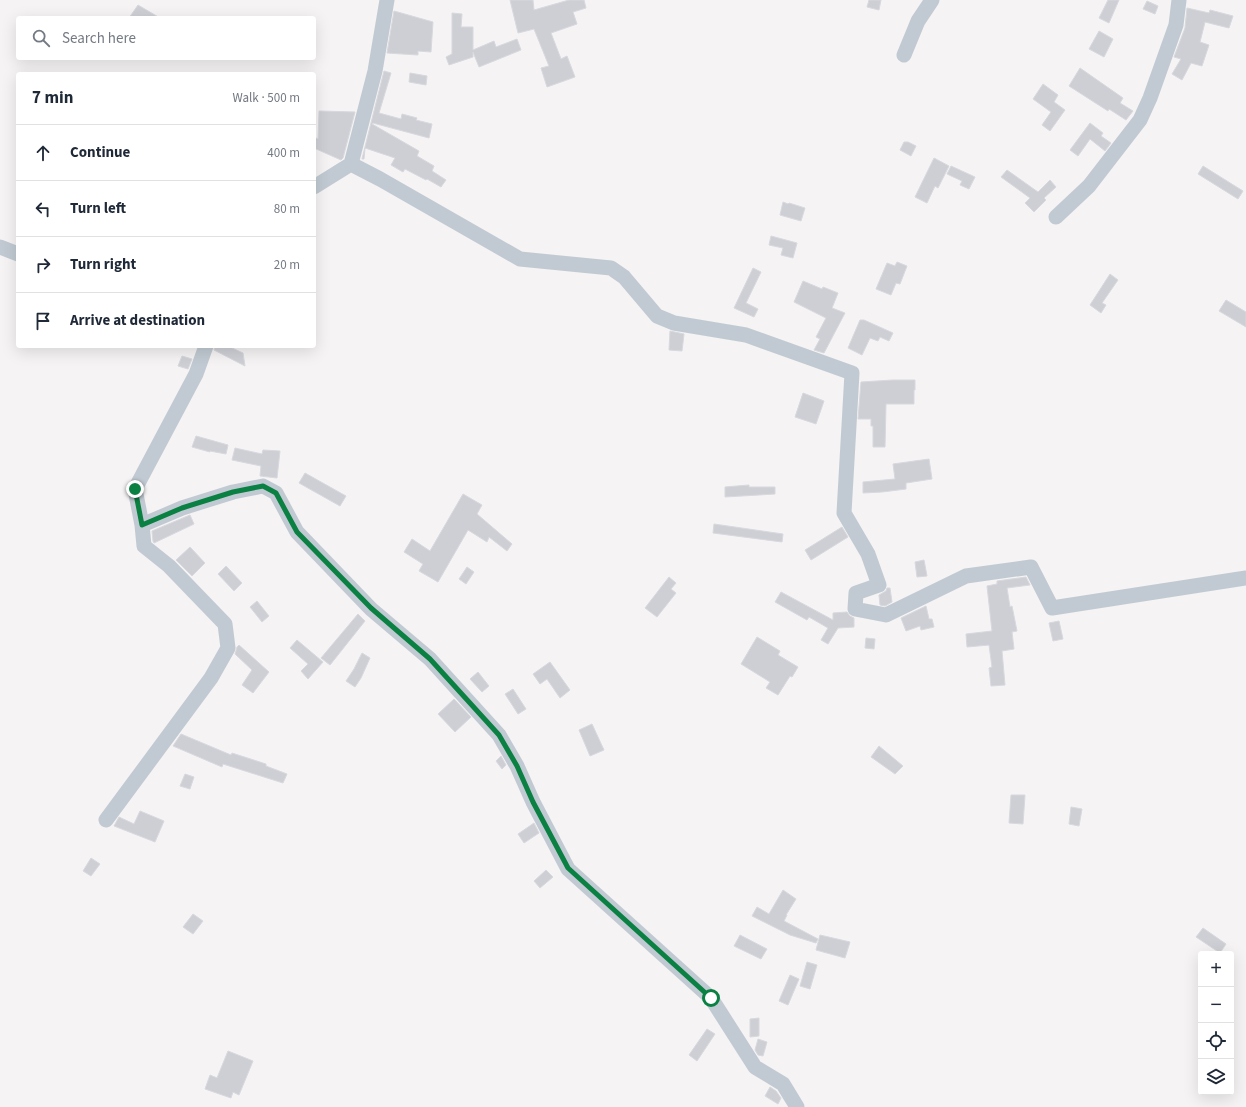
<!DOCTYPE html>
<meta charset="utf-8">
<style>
body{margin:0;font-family:"Source Sans 3",sans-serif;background:#f6f6f7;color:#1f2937}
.controls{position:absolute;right:12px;bottom:12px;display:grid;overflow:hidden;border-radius:4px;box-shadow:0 4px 16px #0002}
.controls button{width:36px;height:36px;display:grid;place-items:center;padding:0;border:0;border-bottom:1px solid #e0e1e3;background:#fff;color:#1f2937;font:20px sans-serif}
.stop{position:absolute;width:12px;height:12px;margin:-9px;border:3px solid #0b8043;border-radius:50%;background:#fff}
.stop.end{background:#0b8043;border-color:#fff;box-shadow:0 1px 4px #0008}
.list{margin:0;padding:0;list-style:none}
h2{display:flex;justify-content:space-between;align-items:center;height:52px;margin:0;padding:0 16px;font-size:17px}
h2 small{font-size:13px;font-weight:400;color:#747a83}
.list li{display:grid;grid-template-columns:26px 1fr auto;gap:12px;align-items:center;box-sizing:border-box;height:56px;padding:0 16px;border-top:1px solid #e0e1e3}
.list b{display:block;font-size:15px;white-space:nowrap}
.list em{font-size:13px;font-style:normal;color:#747a83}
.icon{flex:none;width:22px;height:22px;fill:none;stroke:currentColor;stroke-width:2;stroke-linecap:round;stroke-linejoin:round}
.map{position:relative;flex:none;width:1246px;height:1107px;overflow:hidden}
.search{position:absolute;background:#fff;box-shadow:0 4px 16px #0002;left:16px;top:16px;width:300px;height:44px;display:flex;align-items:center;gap:10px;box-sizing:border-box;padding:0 14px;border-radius:4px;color:#747a83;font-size:15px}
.panel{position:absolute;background:#fff;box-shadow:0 4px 16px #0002;left:16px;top:72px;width:300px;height:276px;border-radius:4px}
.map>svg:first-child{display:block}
.building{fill:#cdcfd5;stroke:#d7d9de}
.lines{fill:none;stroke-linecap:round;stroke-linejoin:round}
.minor{stroke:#c1cad2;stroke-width:15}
.route{stroke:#0b8043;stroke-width:5}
</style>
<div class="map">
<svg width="1246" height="1107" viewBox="0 0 1246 1107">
<rect width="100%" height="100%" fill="#f5f3f3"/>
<path class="building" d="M510,0H533L534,10L569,0H584L586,8L573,12L577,24L551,33L561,59L567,56L575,77L547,87L541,68L549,66L534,29L518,33Z
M869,0H881L879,10L867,7Z
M1108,0H1119L1109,23L1099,18Z
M1147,1L1158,6L1155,14L1143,9Z
M138,5L160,18H129Z
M1187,8L1209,13L1210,10L1233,16L1229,28L1205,22L1200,42L1209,45L1202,66L1191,63L1182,80L1172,74L1181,59L1174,57L1185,28Z
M394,11L433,22L431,52L418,51V55L387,53Z
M452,13L462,14L461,27H473V50L494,41L496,47L517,39L521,50L479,67L473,52V57L449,65L446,57L452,54Z
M1099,31L1113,39L1104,57L1089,49Z
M1080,68L1123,98L1120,103L1133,111L1126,120L1109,109L1108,111L1069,86Z
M384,71L391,73L379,113L401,119L402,114L417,118L416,120L432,124L429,138L373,123L372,124L419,151L417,156L434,166L432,171L446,180L441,187L427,179L426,180L405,169L403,172L391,165L395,158L365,148L364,159H362Z
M410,73L427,76L426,85L409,82Z
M1043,84L1058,95L1054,102L1065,110L1050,131L1042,125L1051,112L1033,99Z
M319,111L355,112L343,158L341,160L314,148V137L318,139Z
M1090,123L1103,133L1101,136L1111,143L1105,151L1090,139L1078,156L1070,150Z
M904,142H908L916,146L911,156L900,150Z
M934,158L949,166L938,188L935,186L927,203L915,197Z
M951,166L975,177L969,189L960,185L962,181L947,174Z
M1203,166L1243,191L1238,199L1198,174Z
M1007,170L1038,192L1050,180L1056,187L1044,198L1046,200L1034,212L1025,203L1030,198L1001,177Z
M783,202L788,204L789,203L805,208L801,221L780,215Z
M771,236L797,243L793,258L781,255L783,248L769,245Z
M897,262L907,266L900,284L896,283L891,295L876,289L887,263L895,266Z
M753,268L761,272L746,303L758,309L754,317L734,308Z
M1110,274L1118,280L1102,303L1106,305L1101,313L1090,305Z
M803,281L822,289L823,287L838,293L832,308L845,313L824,353L814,350L820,339L816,337L826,318L794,302Z
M1226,300L1246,312V327L1219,311Z
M860,320H864L893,333L889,341L880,337L878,341L870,338L862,355L848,348Z
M670,331L684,334L682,351L669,350Z
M215,346H228L243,353L245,366L214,350Z
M182,356L192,359L188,369L178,366Z
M893,380H915V390H914V404H886L885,447H873V426H871V419H858L861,382Z
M803,393L824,401L816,424L795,417Z
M196,436L228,445L226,454L210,451V452L192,447Z
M235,448L262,454L263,450L280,451L277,478L260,476L261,466L232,460Z
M929,459L932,479L906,483V489L882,492L863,493V482L895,479L893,464Z
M305,473L346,496L340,506L299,483Z
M749,485V487H775V494L725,497V487Z
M463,494L482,505L477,514L512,544L507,551L489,537L487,542L468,530L438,582L419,571L423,564L404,552L412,539L430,551Z
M190,515L194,524L154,543L153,541L152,531Z
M714,524L783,534L782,542L713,533Z
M842,527L848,537L811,560L805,550Z
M190,547L205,563L192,576L176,560Z
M924,560L927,576L917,577L915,562Z
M226,566L242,583L234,591L218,574Z
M467,567L474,572L466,584L459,579Z
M669,577L676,583L671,589L676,593L657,617L645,608Z
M1026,577L1030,585L1007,588L1010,607L1012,606L1017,631L1012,632L1014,649L1002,651L1005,685L991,686L989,668L992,667L989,645L967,647L966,634L992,631L987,586L997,584V581Z
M887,588H890L892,602L885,606L880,605L879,595L886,591Z
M781,592L833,620V613L847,612L850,616L854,618V627L838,628L828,644L821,640L828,628L809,617L807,620L775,602Z
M257,601L269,616L262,622L250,607Z
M926,606L929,619H932L934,627L921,630L920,626L906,631L901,618Z
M358,614L365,621L330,665L321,658Z
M1059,621L1063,639L1053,641L1049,623Z
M757,637L780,651L778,655L798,667L792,677L790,676L778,695L766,688L770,682L741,664Z
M866,638L875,639L874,649L865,648Z
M297,640L323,662L308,679L301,671L308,664L290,648Z
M239,645L269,672L253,693L242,685L252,670L235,654L237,647Z
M362,653L370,658L361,678L355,687L346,681L354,669Z
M550,662L570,690L560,698L547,679L540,684L533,674Z
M478,672L489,686L482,692L470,679Z
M513,689L526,709L518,714L505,694Z
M454,699L471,717L455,732L438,714Z
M592,724L604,750L590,756L579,730Z
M181,734L231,755L232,753L266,764V766L287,774L283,783L223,764L222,767L173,746Z
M879,746L903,766L895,774L871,757Z
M501,756L506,765L502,769L496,761Z
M185,774L194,777L190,789L180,786Z
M1011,795H1025L1023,824L1009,823Z
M1071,807L1082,809L1079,826L1069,824Z
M140,811L164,821L155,842L114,826L119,817L134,824Z
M534,823L539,833L524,843L518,834Z
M91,858L100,864L91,876L83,871Z
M546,870L553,877L540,888L534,881Z
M783,890L796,899L786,915H787L784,921L818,939L816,943L790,935L752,916L757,907L769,914Z
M193,914L203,921L193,934L183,927Z
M1203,928L1226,944L1220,953L1196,937Z
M740,935L767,949L761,959L734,946Z
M820,935L850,942L845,958L816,950Z
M807,962L817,965L810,989L800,986Z
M790,975L799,979L788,1005L779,1001Z
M759,1018V1036L750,1037V1019Z
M707,1029L715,1034L697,1061L689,1055Z
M758,1039L767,1042L763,1056L758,1055L755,1050Z
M228,1051L253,1061L239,1095L233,1092L231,1098L205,1089L210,1075L217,1078Z
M770,1087L776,1091L781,1098L778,1104L765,1096Z"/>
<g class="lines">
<path class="minor" d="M904,55L918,21L932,0
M351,164L375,71L387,0
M314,187L351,164L380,179L520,259L611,268L624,277L657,316L674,323L746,335L852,373L844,513L868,554L879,585L856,593L855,609L886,615L966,576L1031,567L1052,608L1246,578
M1056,217L1089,186L1140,120L1150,98L1176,25L1179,0
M0,247L18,254
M142,525L182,508L233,492L263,486L276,493L297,532L371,609L430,659L499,735L517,766L533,802L568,869L711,998L755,1067L783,1084L797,1107
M106,820L211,678L228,648L225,624L169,566L144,546L142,525L135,489L196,374L206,346"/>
</g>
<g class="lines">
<path class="route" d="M135,489L142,525L182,508L233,492L263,486L276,493L297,532L371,608L430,659L499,735L517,766L533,802L568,868L711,998"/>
</g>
</svg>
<div class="controls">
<button>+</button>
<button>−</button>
<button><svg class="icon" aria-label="locate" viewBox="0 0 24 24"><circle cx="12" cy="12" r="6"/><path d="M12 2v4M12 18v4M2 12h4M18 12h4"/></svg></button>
<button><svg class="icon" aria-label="layers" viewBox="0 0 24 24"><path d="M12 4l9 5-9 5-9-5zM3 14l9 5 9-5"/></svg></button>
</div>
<div class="stop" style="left:711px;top:998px"></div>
<div class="stop end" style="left:135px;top:489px"></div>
<div class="search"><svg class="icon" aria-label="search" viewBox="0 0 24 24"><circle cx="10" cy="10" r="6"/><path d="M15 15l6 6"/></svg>Search here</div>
<section class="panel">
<h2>7 min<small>Walk · 500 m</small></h2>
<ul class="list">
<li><svg class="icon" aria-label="ahead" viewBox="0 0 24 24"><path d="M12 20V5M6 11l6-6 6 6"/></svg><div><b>Continue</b></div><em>400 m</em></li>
<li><svg class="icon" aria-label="left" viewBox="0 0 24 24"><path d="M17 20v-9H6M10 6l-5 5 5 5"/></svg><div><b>Turn left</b></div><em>80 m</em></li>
<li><svg class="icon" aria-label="right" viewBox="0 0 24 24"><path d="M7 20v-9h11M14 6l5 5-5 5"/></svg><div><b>Turn right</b></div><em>20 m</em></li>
<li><svg class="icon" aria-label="arrive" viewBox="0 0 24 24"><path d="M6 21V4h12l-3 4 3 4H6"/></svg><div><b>Arrive at destination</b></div></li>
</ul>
</section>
</div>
